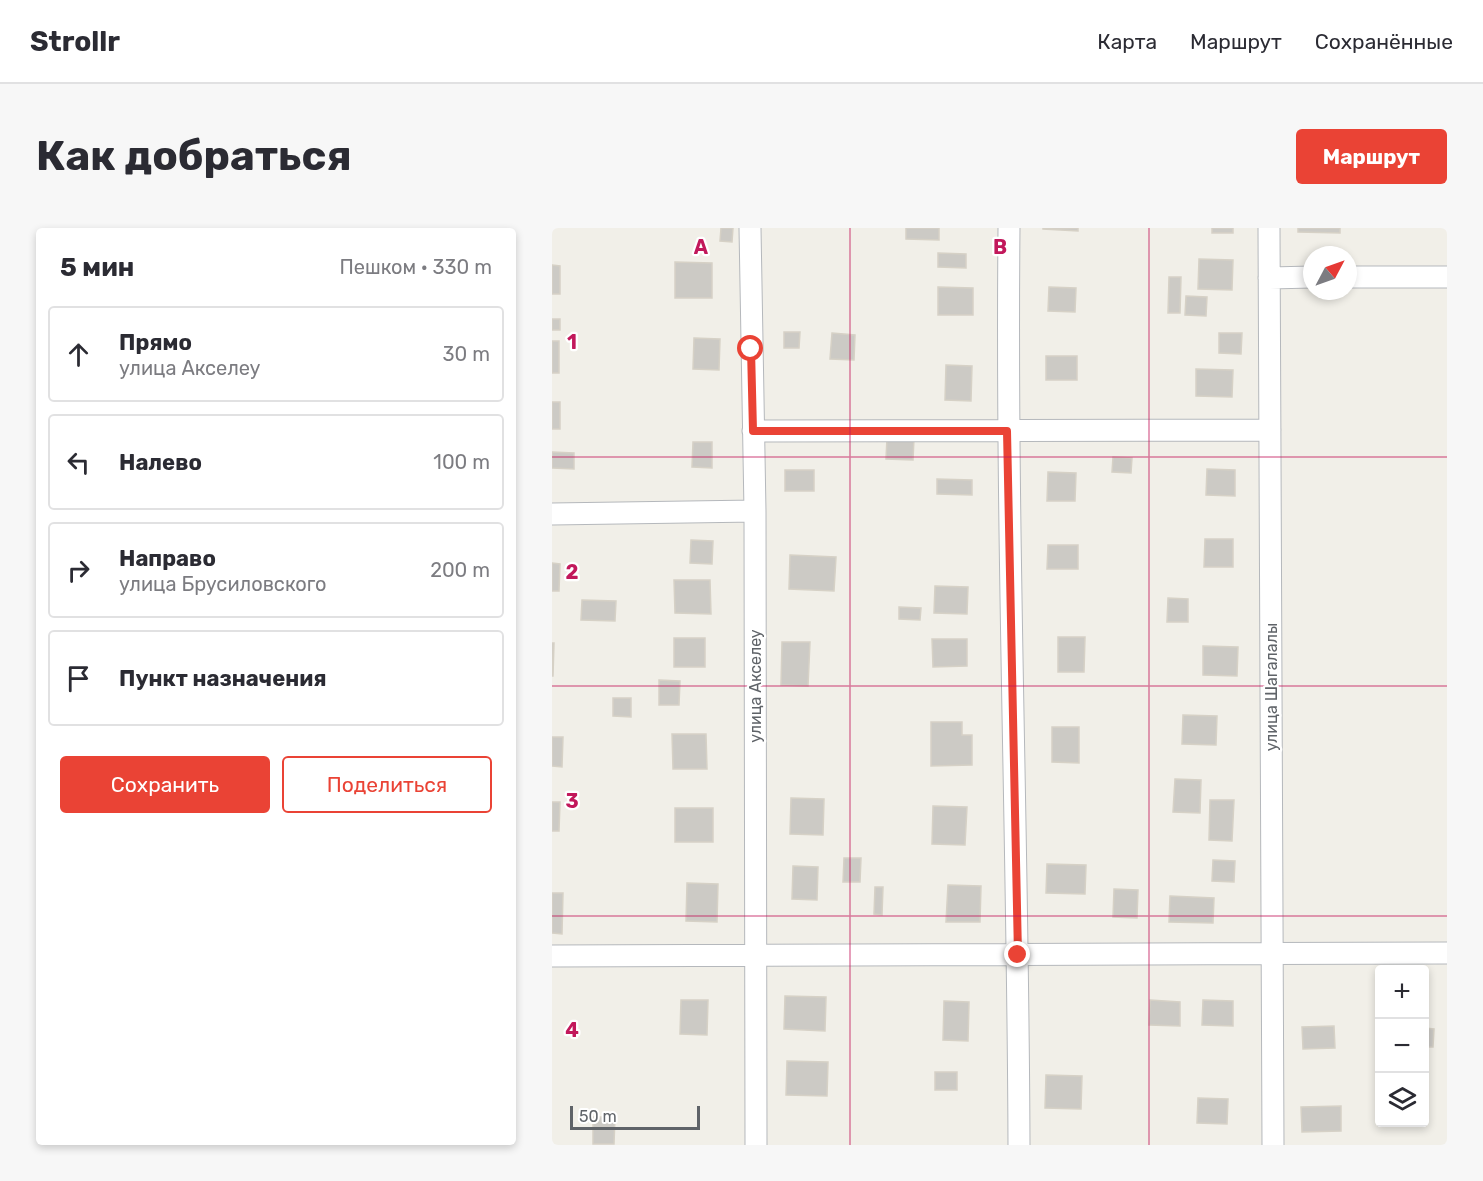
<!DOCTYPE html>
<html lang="ru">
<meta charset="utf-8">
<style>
body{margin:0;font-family:Rubik,sans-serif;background:#f7f7f7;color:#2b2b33}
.controls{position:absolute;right:18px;bottom:18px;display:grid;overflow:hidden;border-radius:6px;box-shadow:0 3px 9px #0003}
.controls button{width:54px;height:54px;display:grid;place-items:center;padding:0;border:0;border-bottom:2px solid #e1e1e2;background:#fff;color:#2b2b33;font:30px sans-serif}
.compass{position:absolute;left:751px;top:18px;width:54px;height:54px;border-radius:50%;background:#fff;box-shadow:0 3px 9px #0003;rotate:49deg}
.scale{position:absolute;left:18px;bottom:15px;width:130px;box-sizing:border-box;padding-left:6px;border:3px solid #5f6368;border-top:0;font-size:16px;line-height:21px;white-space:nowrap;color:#5f6368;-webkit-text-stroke:4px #fff;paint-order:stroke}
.stop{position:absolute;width:18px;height:18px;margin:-14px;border:4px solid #ea4335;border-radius:50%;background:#fff}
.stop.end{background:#ea4335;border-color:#fff;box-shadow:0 2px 6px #0008}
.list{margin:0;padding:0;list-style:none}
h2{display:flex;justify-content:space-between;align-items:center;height:78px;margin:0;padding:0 24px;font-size:26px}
h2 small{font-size:20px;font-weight:400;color:#7c7c81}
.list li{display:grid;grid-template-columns:39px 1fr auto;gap:18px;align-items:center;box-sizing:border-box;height:96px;margin:0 12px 12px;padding:0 12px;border:2px solid #e1e1e2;border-radius:6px}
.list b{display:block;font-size:22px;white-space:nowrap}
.list p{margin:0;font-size:20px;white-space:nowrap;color:#7c7c81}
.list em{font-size:20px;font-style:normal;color:#7c7c81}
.actions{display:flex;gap:12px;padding:18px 24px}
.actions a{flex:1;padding:14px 0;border:2px solid #ea4335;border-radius:6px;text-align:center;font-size:21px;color:#ea4335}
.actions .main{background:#ea4335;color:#fff}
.icon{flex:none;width:33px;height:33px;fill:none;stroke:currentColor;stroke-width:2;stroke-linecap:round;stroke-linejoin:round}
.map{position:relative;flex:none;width:895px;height:917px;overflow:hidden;border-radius:6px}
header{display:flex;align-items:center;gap:36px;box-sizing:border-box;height:84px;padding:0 30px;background:#fff;border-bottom:2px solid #e1e1e2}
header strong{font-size:28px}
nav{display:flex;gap:33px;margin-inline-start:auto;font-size:21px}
.intro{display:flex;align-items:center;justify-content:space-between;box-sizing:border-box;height:144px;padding:0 36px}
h1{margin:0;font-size:42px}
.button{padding:15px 27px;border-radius:6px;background:#ea4335;color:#fff;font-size:21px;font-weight:700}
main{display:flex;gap:36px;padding:0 36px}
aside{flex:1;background:#fff;border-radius:6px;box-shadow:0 3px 9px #0003}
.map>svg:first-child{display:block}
.building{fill:#cccac5;stroke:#d6d1c6;stroke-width:1.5}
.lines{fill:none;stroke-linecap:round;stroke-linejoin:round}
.minor-casing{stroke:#b5b8bc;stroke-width:23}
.minor{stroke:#fff;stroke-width:21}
.route{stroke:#ea4335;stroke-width:8}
.grid{fill:none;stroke:#c2185b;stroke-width:1.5;stroke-opacity:0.55}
.labels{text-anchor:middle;stroke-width:4.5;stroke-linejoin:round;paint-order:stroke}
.street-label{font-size:16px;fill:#5f6368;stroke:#fff}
.grid-label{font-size:20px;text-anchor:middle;font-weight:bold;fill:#c2185b;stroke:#fff;stroke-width:4.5;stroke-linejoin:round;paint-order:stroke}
</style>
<header>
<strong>Strollr</strong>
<nav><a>Карта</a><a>Маршрут</a><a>Сохранённые</a></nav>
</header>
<div class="intro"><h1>Как добраться</h1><a class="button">Маршрут</a></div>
<main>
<aside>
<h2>5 мин<small>Пешком · 330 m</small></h2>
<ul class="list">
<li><svg class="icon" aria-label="ahead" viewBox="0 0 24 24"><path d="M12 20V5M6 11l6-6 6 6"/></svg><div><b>Прямо</b><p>улица Акселеу</p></div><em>30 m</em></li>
<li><svg class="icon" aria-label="left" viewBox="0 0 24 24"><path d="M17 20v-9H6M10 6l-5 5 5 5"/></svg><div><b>Налево</b></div><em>100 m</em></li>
<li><svg class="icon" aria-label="right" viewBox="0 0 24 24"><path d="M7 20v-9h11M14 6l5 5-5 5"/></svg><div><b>Направо</b><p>улица Брусиловского</p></div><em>200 m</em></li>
<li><svg class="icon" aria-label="arrive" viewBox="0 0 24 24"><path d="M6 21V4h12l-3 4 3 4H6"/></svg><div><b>Пункт назначения</b></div></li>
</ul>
<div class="actions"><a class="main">Сохранить</a><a>Поделиться</a></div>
</aside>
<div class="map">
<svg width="895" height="917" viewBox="0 0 895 917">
<rect width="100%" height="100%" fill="#f1efe8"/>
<path class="building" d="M169,0H181L180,14L168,13Z
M354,0H387V12L354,11Z
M491,0H526V3L491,1Z
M660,0H681V5H660Z
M746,0H788V5L746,4Z
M386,25L414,26V40L386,39Z
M647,31L681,32L680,62L646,61Z
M123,34L160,35V70H123Z
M0,37L8,38V66H0Z
M617,49H629L628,85H616Z
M386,59L421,60V87H386Z
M497,59L524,60L523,84L496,83Z
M634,68L655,69L654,88L633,87Z
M0,91H8V102H0Z
M232,104H248L247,120H232Z
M280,105L303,107L302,132L278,131Z
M667,105H690L689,126L667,125Z
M142,110L168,111L167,142L141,141Z
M0,113H7V145H0Z
M494,128H525V152H494Z
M394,137L420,138L419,173L393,172Z
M644,141L681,142L680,169L644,168Z
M0,174H8V201H0Z
M335,210H362L361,232L334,231Z
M141,214H160V240L140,239Z
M0,224L22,225V241L0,240Z
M561,229L580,230L579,245L560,244Z
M655,241L683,242V268L654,267Z
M233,242H262V263H233Z
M496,244L524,245L523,273H495Z
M385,251L420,252V267L385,266Z
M653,311H681V339H652Z
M139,312L161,313L160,336L138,335Z
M496,317H526V341H495Z
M238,327L284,329L282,363L237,361Z
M0,335L8,336L7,363H0Z
M122,352H158L159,386L123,385Z
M383,358L416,359L415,386L382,385Z
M616,370L636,371V394H615Z
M30,372L64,373L63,393L29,392Z
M347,379L369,380L368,392L347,391Z
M506,409H533L532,444H506Z
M122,410H153V439H122Z
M380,411H415V438L381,439Z
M230,414H258L256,458L229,457Z
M0,415H2L1,448H0Z
M651,418L686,419L685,448L651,447Z
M107,452L128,453L127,477H107Z
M61,470H79V489L61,488Z
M631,487L665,488L664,517L630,516Z
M379,494H410V507H420V537L379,538Z
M500,499H527V535L500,534Z
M120,506H154L155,541H121Z
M0,509H11L10,539L0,538Z
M623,551L649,552L648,585L621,584Z
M239,570L272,571L271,607L238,606Z
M658,572H682L680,613L657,612Z
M0,574H8L7,603H0Z
M381,578L415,579L413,617L380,616Z
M123,580H161V614H123Z
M292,630H309L308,654H291Z
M661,632L683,633L682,654L660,653Z
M495,636L534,637L533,666L494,665Z
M241,638L266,639L265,672L240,671Z
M135,655L166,656L165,694L134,693Z
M396,657L429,658L428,694H394Z
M323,659H331L330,687L322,686Z
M562,661L586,662L585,690L561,689Z
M0,665H11L10,706L0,705Z
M618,668L662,670L661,695L617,694Z
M233,768L274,769L273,803L232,801Z
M129,772H156L155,807L128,806Z
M598,772L628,774V798L597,797Z
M651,772L681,773V798L650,797Z
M392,773L417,774L416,813L391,812Z
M782,798L783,820L751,821L750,799Z
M872,800L882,801L881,819H872Z
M235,833L276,834L275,868L234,867Z
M383,844H405V862H383Z
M494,847L530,848L529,881L493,880Z
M646,870L676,871L675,896L645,895Z
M789,878V903L750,904L749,879Z
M41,889H63L62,916H41Z"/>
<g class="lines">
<g class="minor-casing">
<path id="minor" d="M198,0L203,283L204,917
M457,0C454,306 466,611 467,917
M717,0L721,917
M796,49H895
M717,50L760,49
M201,203L718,202
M0,286L203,283
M0,728L895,725"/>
</g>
<use href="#minor" class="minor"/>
</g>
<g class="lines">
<path class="route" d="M199,121L201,203H455L466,727"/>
</g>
<path class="grid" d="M298,0V917M597,0V917M0,229H895M0,458H895M0,688H895"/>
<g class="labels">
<g class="street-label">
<text transform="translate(203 458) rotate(-90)" y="6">улица Акселеу</text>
<text transform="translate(719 459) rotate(-90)" y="6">улица Шагалалы</text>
</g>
</g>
<g class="grid-label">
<text x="149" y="26">A</text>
<text x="448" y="26">B</text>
<text x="20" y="121">1</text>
<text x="20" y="351">2</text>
<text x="20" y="580">3</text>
<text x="20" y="809">4</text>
</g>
</svg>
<div class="controls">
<button>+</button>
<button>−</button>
<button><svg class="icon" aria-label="layers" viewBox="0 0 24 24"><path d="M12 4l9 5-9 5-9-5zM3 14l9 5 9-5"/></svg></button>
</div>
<svg class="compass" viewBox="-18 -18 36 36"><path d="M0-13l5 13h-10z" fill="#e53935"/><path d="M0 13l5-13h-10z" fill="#7c7c81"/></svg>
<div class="scale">50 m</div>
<div class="stop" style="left:199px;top:121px"></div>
<div class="stop end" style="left:466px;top:727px"></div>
</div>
</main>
